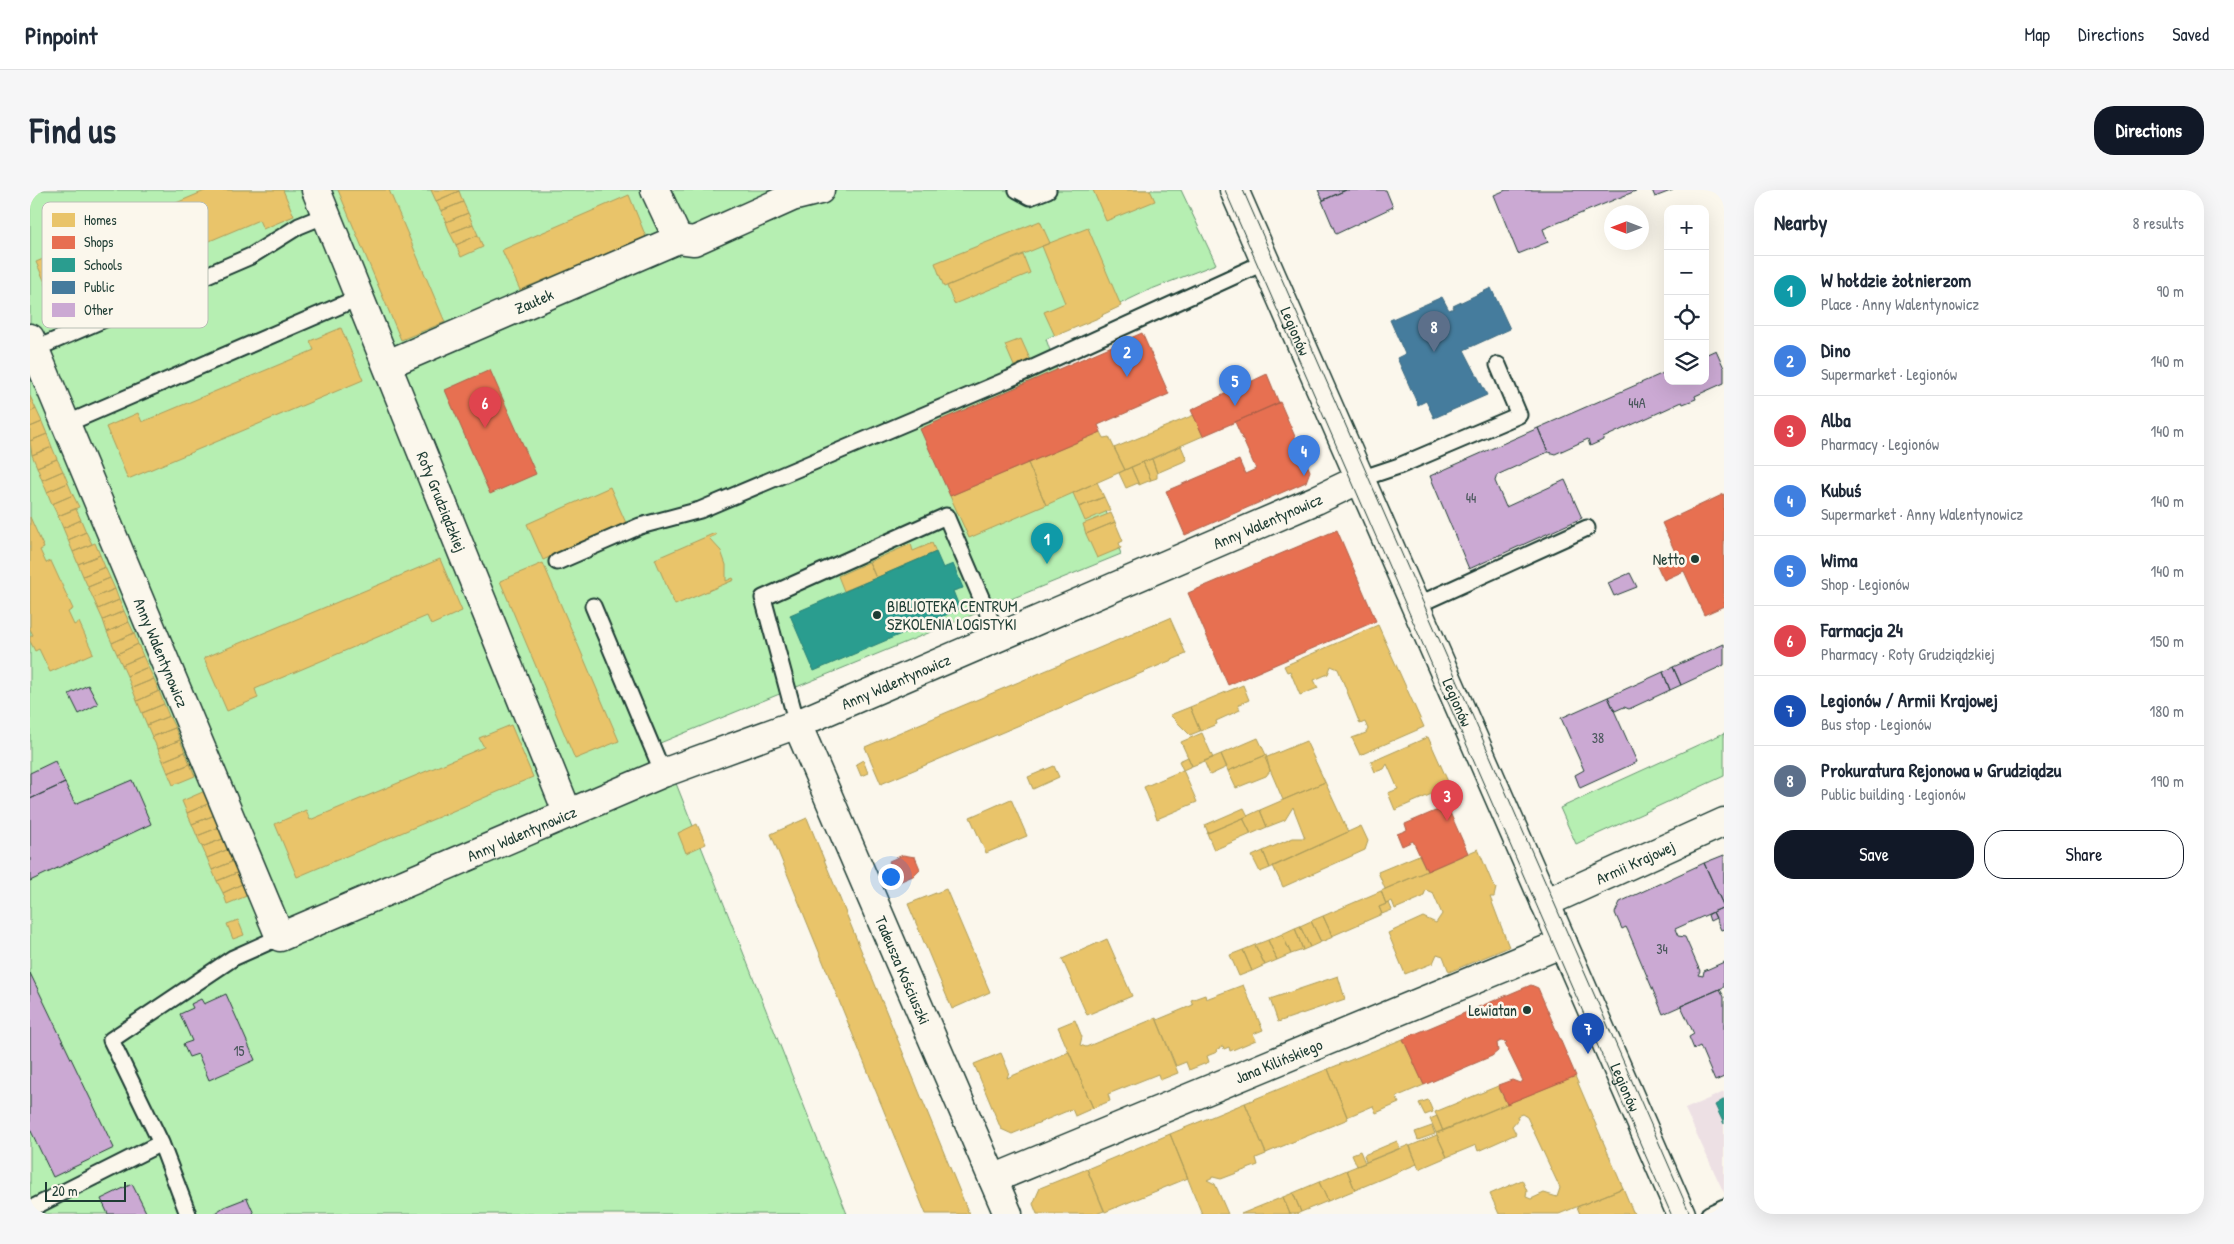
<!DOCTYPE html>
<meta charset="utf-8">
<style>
body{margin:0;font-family:"Patrick Hand",sans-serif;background:#f6f6f7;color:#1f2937}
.controls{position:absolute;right:15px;top:15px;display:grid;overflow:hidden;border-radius:10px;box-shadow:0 5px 20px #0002}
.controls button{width:45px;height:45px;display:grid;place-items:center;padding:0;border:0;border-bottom:1px solid #e0e1e3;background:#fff;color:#1f2937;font:25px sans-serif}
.compass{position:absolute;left:1574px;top:15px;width:45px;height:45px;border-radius:50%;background:#fff;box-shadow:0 5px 20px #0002;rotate:270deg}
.scale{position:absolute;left:15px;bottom:12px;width:81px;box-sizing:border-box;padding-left:5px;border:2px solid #1f3d34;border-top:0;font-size:14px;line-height:18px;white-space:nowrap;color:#1f3d34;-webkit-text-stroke:4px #fbf7ec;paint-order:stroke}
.you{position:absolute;left:860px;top:686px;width:18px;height:18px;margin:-12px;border:4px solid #fff;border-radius:50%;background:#1a73e8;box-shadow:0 0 0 8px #1a73e833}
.badge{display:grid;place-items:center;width:32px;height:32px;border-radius:50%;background:#111827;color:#fff;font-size:16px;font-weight:700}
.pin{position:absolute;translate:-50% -41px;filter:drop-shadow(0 1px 2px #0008)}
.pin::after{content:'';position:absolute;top:26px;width:18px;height:15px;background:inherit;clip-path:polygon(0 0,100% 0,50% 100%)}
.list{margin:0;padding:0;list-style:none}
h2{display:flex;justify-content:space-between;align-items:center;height:65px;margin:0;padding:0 20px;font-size:21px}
h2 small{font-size:16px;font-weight:400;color:#747a83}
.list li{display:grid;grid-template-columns:32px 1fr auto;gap:15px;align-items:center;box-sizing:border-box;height:70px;padding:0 20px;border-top:1px solid #e0e1e3}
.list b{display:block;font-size:19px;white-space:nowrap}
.list p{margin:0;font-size:16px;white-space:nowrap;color:#747a83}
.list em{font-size:16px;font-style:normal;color:#747a83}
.actions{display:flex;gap:10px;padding:15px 20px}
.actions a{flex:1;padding:11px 0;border:1px solid #111827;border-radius:20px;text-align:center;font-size:18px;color:#111827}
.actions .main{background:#111827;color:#fff}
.icon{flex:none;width:28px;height:28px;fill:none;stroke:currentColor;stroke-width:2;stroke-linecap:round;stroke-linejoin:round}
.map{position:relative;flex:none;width:1694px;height:1024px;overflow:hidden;border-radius:20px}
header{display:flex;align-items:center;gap:30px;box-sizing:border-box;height:70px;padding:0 25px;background:#fff;border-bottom:1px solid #e0e1e3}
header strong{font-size:24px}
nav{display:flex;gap:28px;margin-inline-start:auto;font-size:18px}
.intro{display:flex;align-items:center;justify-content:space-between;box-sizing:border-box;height:120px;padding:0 30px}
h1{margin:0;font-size:35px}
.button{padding:12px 22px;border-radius:20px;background:#111827;color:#fff;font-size:18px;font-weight:700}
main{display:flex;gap:30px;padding:0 30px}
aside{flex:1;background:#fff;border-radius:20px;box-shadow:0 5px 20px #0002}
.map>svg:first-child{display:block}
.built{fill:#ede0e4}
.green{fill:#b6efb2;stroke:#6a9673}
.homes{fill:#e9c46a;stroke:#ac9c5a}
.shops{fill:#e76f51;stroke:#ab6048}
.schools{fill:#2a9d8f;stroke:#278074}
.public{fill:#457b9d;stroke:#3a687e}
.building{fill:#cba9d3;stroke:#1f3d34}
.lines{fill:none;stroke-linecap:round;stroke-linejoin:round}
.service-casing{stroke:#1f3d34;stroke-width:19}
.minor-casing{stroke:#1f3d34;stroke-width:31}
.tertiary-casing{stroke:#1f3d34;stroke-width:31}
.service{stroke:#fbf7ec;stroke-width:15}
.minor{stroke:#fbf7ec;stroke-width:28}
.tertiary{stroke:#fbf7ec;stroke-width:28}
.tram{stroke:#1f3d34;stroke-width:1}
.poi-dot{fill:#1f3d34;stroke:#fbf7ec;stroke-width:2}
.labels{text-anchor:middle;stroke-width:5;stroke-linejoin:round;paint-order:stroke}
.number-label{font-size:14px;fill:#4a585c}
.street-label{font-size:16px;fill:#1f3d34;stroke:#fbf7ec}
.poi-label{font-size:16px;fill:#1f3d34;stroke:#fbf7ec;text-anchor:end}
.key{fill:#fbf7ec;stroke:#b9bfb5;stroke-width:1}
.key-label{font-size:14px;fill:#1f3d34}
</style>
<header>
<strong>Pinpoint</strong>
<nav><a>Map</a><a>Directions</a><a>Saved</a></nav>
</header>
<div class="intro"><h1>Find us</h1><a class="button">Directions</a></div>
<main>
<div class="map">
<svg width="1694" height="1024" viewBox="0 0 1694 1024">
<rect width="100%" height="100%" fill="#fbf7ec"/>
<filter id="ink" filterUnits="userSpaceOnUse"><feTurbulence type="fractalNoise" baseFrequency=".02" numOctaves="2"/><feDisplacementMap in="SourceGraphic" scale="10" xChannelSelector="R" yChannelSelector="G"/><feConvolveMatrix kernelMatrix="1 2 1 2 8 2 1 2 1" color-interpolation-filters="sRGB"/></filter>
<g filter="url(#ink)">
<path class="built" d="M1694,902V1003L1655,919Z"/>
<path class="green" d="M0,0H1151L1186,74L1119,100L1016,149L1091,364L630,553L817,1024H0Z
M1694,543V586L1546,654L1530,618Z"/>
<path class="homes" d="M177,0H253L264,26L233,39L229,30L57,103L60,111L29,124L6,72Z
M308,0H359L415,132L371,150Z
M401,0H428L429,1L406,11Z
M1063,0H1120L1125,11L1076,31Z
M429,1L433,12L411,21L406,11Z
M599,5L616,47L490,100L472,60Z
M433,12L438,23L416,32L411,21Z
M438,23L443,34L420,43L416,32Z
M1010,31L1020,53L914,97L905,73Z
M443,34L448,45L426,55L420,43Z
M1058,38L1091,116L1072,125L1073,126L1025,146L1014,122L1035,113L1012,56Z
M448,45L453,57L431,67L426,55Z
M993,65L1000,83L924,114L917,96Z
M311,138L333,190L98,289L76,237L108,223L112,232L284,160L280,151Z
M991,149L1000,169L984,176L975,155Z
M0,206L6,219L0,222Z
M6,219L12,232L0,237V222Z
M1164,225L1173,246L1095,280L1084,258Z
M12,232L17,244L0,251V237Z
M1071,242L1074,248L1079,247L1095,280L1016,315L998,273Z
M17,244L22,257L2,265L0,251Z
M1151,256L1157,270L1127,283L1122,269Z
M22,257L27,269L7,277L2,265Z
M27,269L33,281L12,290L7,277Z
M1122,269L1127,283V288L1121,290L1113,272Z
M1113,272L1121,290L1109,295L1101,277Z
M998,273L1016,315L939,348L920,306Z
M1101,277L1108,293L1096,298L1089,283Z
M33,281L38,293L17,302L12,290Z
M1067,292L1074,307L1049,317L1043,303Z
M38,293L43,305L22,314L17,302Z
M580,297L596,333L513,370L497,334Z
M43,305L49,317L28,326L22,314Z
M1074,307L1080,320L1055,331L1049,317Z
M46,319L51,330L33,338L28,326Z
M1081,323L1085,332L1056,344L1053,334Z
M0,327L14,358L10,360L16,373L21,371L43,419L38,422L44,435L49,432L63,463L20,482L9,459L5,461L0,451V447L3,445L0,439Z
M51,330L56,342L38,350L33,338Z
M1085,332L1093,351L1089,353L1091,358L1067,368L1056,344Z
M56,342L62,354L43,362L38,350Z
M685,343L686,345L679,348L691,361L696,375V391L703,388L704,390L645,415L625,369Z
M65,353L70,365L48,374L43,362Z
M902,353L906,362L846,388L839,372L881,354L883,361Z
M70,365L75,377L53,386L48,374Z
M410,369L432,421L401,435L397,426L225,499L228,508L197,521L174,468Z
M839,372L846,388L814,401L808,386Z
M513,373L589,551L545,569L470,391Z
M75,377L80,388L58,397L53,386Z
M80,388L85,399L63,408L58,397Z
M85,399L89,410L68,419L63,408Z
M89,410L94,421L73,430L68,419Z
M94,421L99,432L77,442L73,430Z
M1140,428L1156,464L851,594L835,557Z
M99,432L104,443L82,453L77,442Z
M1348,435L1394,537L1330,565L1322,548L1336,543L1338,539L1335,532L1330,534L1308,479L1301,476L1298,484L1284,490L1288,498L1270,505L1260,481L1257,482L1254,476Z
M104,443L108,454L87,464L82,453Z
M108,454L113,466L92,475L87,464Z
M113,466L118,477L97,486L92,475Z
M118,477L124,489L102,498L97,486Z
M124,489L129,501L107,511L102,498Z
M1213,495L1219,510L1208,515L1210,520L1186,531L1187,534L1170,541L1160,517Z
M129,501L134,514L112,523L107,511Z
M134,514L139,526L117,535L112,523Z
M1160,517L1170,541L1160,545L1140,525Z
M139,526L145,538L122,547L117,535Z
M481,535L503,587L267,687L245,634L276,620L280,630L454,557L449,548Z
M145,538L150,550L128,559L122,547Z
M1172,543L1183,568L1162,576L1151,552Z
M1398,547L1420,596L1365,620L1358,603L1368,599L1357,574L1354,579L1345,582L1341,572Z
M1228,548L1236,565L1198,581L1191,564Z
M150,550L155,562L133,571L128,559Z
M1276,551L1295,592L1253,610L1235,568Z
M155,562L160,574L138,583L133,571Z
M1191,564L1197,577L1180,585L1174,571Z
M1236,565L1240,581L1236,586L1206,598L1198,581Z
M1158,567L1162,576L1153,580L1149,571Z
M833,570L838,583L831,586L826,574Z
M160,574L165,586L143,595L138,583Z
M1024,576L1029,587L1003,599L998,587Z
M1153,580L1167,612L1127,629L1114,597Z
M1295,592L1318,642L1240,678L1233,661L1263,648H1275L1263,617L1255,630L1237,637L1230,620Z
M175,601L180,613L157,623L152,611Z
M981,609L997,646L956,663L940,627Z
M180,613L185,625L162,634L157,623Z
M1214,618L1218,626L1178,643L1175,635Z
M1230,620L1237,637L1221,644L1213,628Z
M185,625L190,637L167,646L162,634Z
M777,628L939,1024H896L741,644Z
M1213,628L1221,644L1184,660L1177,643Z
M667,634L676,654L656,663L648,643Z
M1331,636L1338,651L1335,660L1253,697L1243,676Z
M190,637L195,648L172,657L167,646Z
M195,648L199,659L177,668L172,657Z
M199,659L204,671L182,680L177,668Z
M1448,659L1464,697L1466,698L1464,707H1460L1479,757L1419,782L1413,766L1407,764L1403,773L1375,784L1358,743L1393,727L1406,733L1412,724L1403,703L1396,700L1393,707L1365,719L1362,711L1356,714L1351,701Z
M1233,661L1240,678L1230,682L1222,666Z
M1389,665L1397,681L1355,699L1348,682Z
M204,671L209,682L187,691L182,680Z
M209,682L214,693L193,703L187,691Z
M214,693L219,705L197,714L193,703Z
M916,699L960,802L922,819L878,714Z
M1351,701L1356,714L1349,717L1352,724L1302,746L1293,726Z
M1359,713L1362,720L1352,724L1349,717Z
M1293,726L1303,747L1291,752L1281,731Z
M208,730L214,745L203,749L197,734Z
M1281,731L1291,752L1280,757L1270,736Z
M1270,736L1280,757L1273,760L1265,738Z
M1265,738L1273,760L1261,764L1252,744Z
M1252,744L1261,764L1247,770L1238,750Z
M1077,749L1102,806L1057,825L1032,769Z
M1238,750L1247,770L1235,775L1225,755Z
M1225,755L1235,775L1222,781L1213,760Z
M1213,760L1222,781L1209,786L1200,765Z
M1308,786L1315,809L1248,832L1240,809Z
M1213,795L1233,840L1223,844L1226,850L1200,861L1199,857L1194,859L1193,856L1186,860L1187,862L1177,866L1179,872L1159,880L1156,872L1146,876L1127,830L1163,815L1161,810L1175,805L1176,809Z
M1126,828L1148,883L1130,890L1128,884L1078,904L1080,911L1063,918L1028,837L1045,830L1052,847L1050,855L1056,857Z
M1373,849L1394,895L1366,907L1369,913L1346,923L1343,916L1317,927L1298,879Z
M1039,862L1063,918L1045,926L1042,919L982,944L971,939L944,874L971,863L979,882L977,888Z
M1298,879L1318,929L1236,963L1215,913Z
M1545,886L1593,998L1529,1024H1469L1460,1004L1492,990L1497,1001L1496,1007L1501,1009L1514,1003L1527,1007L1530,998L1497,927L1492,924L1487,926L1488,929L1482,936L1486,944L1448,961L1446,955L1417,967L1406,943Z
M1468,896L1477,914L1413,941L1405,922Z
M1398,910L1403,922L1395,925L1389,913Z
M1215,913L1236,964L1226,968L1228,975L1191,989L1183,987L1177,990L1185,994L1198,1024H1172L1140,944Z
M1407,926L1413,941L1406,943L1400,929Z
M1402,936L1405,944L1388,950L1385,942Z
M1140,944L1158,988L1075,1022L1057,979Z
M1407,945L1417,967L1389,979L1380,956Z
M1367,951L1370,958L1336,972L1334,965Z
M1379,955L1387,974L1325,1000L1317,980Z
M1330,961L1335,973L1327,976L1322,964Z
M1057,979L1074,1021L1066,1024H1007L1003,1014L1010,998Z
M1317,980L1325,1000L1298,1011L1289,992Z
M1289,992L1298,1011L1271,1022L1263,1003Z
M1593,998L1604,1024H1550L1547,1017Z
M1263,1003L1271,1022L1267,1024H1260L1253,1007Z
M1253,1007L1260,1024H1211Z"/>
<path class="shops" d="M1112,143L1139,204L1068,235L1071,242L920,306L890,239Z
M460,180L506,284L460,304L415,200Z
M1237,184L1249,213L1173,246L1161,220Z
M1250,212L1280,281L1276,292L1155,345L1136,301L1209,270L1215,284L1226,279L1205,232Z
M1694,304V416L1674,425L1654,381L1634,390L1630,382L1626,373L1646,364L1632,333Z
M1307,340L1346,431L1198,495L1158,403Z
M1417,616L1438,663L1397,681L1383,651L1372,656L1367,644L1377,640L1375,634Z
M873,665L885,667L890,679L883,686L869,692L859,671Z
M1501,795L1508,798L1546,886L1477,914L1468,895L1482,890L1490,893L1493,891L1475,854L1477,852L1471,851L1467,853L1468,861L1462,866L1394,895L1373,849Z"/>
<path class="schools" d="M906,362L913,378L923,374L926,381L933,398L923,401L930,419L784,481L760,425Z
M1693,910H1694V934L1685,915Z"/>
<path class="public" d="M1461,98L1480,139L1434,160L1457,205L1404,228L1396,211L1388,215L1367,168L1375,164L1360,130L1412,107L1419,120L1424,118L1423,116Z"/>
<path class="building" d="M1288,0H1316L1293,10Z
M1316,0H1356L1363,17L1306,44L1292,11Z
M1476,0H1608L1513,39L1518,52L1488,64L1464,5Z
M1622,0H1643L1625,7Z
M1686,160L1694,178V193L1665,206L1666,209L1653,214L1652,212L1573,248V250L1560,256L1558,249L1525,264L1518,262L1508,238L1638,181V191H1675V165Z
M1508,238L1518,262L1467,285L1465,291L1476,317L1535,290L1552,328L1439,379L1400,286Z
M1600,383L1607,397L1584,406L1578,393Z
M1694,454V475L1651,495L1643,477Z
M1643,477L1651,495L1640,500L1633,482Z
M1633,482L1640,500L1599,519L1594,517L1585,521L1578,507Z
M58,495L68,514L49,524L39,504Z
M1578,507L1607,572L1550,598L1545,585L1554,580L1531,528Z
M25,571L35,593L0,609V583Z
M102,590L121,634L0,691V609L35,593L45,614Z
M1694,665V717L1674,673Z
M1674,673L1694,717L1645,739L1648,746L1655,747L1670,781L1668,785L1673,786L1674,781L1694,772V797L1633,824L1598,741L1596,737L1592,739L1585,723L1590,712Z
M1694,717V739L1691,740L1683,722Z
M1683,722L1686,728L1680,731L1678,725Z
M0,783L84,958L23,987L0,939Z
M1690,799L1694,807V887L1685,891L1670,856L1664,859L1659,847L1664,844L1651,816Z
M196,804L225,870L179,890L168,864L159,867L153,854L162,851L150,824L163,818L161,814L171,809L174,814Z
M102,994L117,1024H78L71,1009Z
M217,1008L224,1024H183L194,1017Z"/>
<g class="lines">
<g class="service-casing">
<path id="service" d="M987,0L1000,7L1018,0
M5,159L221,66L269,36L296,25
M36,234L330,107
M1330,289L1369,276L1489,225L1468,175
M527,372L610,336L670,320L979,189L1235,72
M563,416L633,583
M1385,416L1557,338
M767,534L733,408L916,326L968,447
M0,1019L131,953
M158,1024L131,953L81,850L203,768L250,747
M1679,1024L1694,1017"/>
</g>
<g class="minor-casing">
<g id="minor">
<path id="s1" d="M286,0L538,624"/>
<path d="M648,49L664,51L762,7L790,0"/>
<path id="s2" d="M0,148L250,747L633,583L767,534L1286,310L1330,289"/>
<path id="s3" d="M358,174L648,49L625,0"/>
<path id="s4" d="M767,534L978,1024"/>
<path id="s5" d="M1515,713L1694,632"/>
<path id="s6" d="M963,989L1533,753"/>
</g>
</g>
<g class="tertiary-casing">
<g id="tertiary">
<path id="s7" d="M1204,0L1651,1024"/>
</g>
</g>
<use href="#service" class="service"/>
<use href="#minor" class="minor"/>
<use href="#tertiary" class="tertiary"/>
<path class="tram" d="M1195,0L1641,1024
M1213,0L1660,1024"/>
</g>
</g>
<g class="poi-dot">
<circle cx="1665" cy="369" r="5"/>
<circle cx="847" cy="425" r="5"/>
<circle cx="1497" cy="820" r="5"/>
</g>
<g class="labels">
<g class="number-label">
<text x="1607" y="218">44A</text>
<text x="1441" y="313">44</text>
<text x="1568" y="553">38</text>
<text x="1632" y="764">34</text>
<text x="209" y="866">15</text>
</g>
<g class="street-label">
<text dy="6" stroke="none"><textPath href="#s3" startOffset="159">Zaułek</textPath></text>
<text dy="6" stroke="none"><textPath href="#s7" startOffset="154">Legionów</textPath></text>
<text dy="6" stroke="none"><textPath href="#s1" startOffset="336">Roty Grudziądzkiej</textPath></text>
<text dy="6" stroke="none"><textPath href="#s2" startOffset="1721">Anny Walentynowicz</textPath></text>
<text dy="6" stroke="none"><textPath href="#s2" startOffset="341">Anny Walentynowicz</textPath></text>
<text dy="6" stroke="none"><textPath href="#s2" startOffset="1316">Anny Walentynowicz</textPath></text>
<text dy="6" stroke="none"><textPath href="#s7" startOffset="559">Legionów</textPath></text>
<text dy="6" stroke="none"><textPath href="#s2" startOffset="912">Anny Walentynowicz</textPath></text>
<text dy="6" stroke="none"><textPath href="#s5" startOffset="99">Armii Krajowej</textPath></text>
<text dy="6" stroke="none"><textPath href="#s4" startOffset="268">Tadeusza Kościuszki</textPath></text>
<text dy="6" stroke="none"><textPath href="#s6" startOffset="309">Jana Kilińskiego</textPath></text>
<text dy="6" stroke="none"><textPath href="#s7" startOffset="979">Legionów</textPath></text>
</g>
<g class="poi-label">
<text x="1655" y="375">Netto</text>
<text x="857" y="422" text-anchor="start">BIBLIOTEKA CENTRUM<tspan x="857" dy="18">SZKOLENIA LOGISTYKI</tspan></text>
<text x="1487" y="826">Lewiatan</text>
</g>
</g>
<rect x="12" y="12" width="166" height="126" rx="8" class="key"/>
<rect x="22" y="23" width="23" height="14" fill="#e9c46a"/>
<rect x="22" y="46" width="23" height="13" fill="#e76f51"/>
<rect x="22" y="68" width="23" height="14" fill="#2a9d8f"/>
<rect x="22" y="91" width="23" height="13" fill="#457b9d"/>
<rect x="22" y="113" width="23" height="14" fill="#cba9d3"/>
<g class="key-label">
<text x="54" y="35">Homes</text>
<text x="54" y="57">Shops</text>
<text x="54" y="80">Schools</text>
<text x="54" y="102">Public</text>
<text x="54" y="125">Other</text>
</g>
</svg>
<div class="controls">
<button>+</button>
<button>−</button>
<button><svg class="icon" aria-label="locate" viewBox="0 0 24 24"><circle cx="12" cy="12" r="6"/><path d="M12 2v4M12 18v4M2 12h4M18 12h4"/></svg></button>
<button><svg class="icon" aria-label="layers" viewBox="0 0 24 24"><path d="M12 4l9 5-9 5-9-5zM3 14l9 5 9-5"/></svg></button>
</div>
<svg class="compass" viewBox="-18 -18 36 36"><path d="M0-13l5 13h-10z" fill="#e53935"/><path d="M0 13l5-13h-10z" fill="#747a83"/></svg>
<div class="scale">20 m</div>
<div class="you"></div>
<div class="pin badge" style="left:1017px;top:374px;background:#0f9aa8">1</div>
<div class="pin badge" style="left:1097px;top:187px;background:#3f7fe0">2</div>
<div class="pin badge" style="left:1417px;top:631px;background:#e0444e">3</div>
<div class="pin badge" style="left:1274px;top:286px;background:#3f7fe0">4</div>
<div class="pin badge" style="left:1205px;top:216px;background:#3f7fe0">5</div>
<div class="pin badge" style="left:455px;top:238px;background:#e0444e">6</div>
<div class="pin badge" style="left:1558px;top:864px;background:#1a4fb4">7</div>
<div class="pin badge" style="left:1404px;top:162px;background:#5c6f8a">8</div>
</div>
<aside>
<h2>Nearby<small>8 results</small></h2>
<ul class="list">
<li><span class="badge" style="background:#0f9aa8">1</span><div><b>W hołdzie żołnierzom</b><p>Place · Anny Walentynowicz</p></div><em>90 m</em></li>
<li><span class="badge" style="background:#3f7fe0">2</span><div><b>Dino</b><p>Supermarket · Legionów</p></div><em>140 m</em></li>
<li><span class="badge" style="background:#e0444e">3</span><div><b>Alba</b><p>Pharmacy · Legionów</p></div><em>140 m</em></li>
<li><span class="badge" style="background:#3f7fe0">4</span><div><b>Kubuś</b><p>Supermarket · Anny Walentynowicz</p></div><em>140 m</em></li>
<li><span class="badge" style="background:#3f7fe0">5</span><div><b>Wima</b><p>Shop · Legionów</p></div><em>140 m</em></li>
<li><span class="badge" style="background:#e0444e">6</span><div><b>Farmacja 24</b><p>Pharmacy · Roty Grudziądzkiej</p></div><em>150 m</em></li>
<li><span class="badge" style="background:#1a4fb4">7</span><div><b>Legionów / Armii Krajowej</b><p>Bus stop · Legionów</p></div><em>180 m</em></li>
<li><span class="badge" style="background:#5c6f8a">8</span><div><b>Prokuratura Rejonowa w Grudziądzu</b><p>Public building · Legionów</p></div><em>190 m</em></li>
</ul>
<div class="actions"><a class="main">Save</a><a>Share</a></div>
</aside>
</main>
